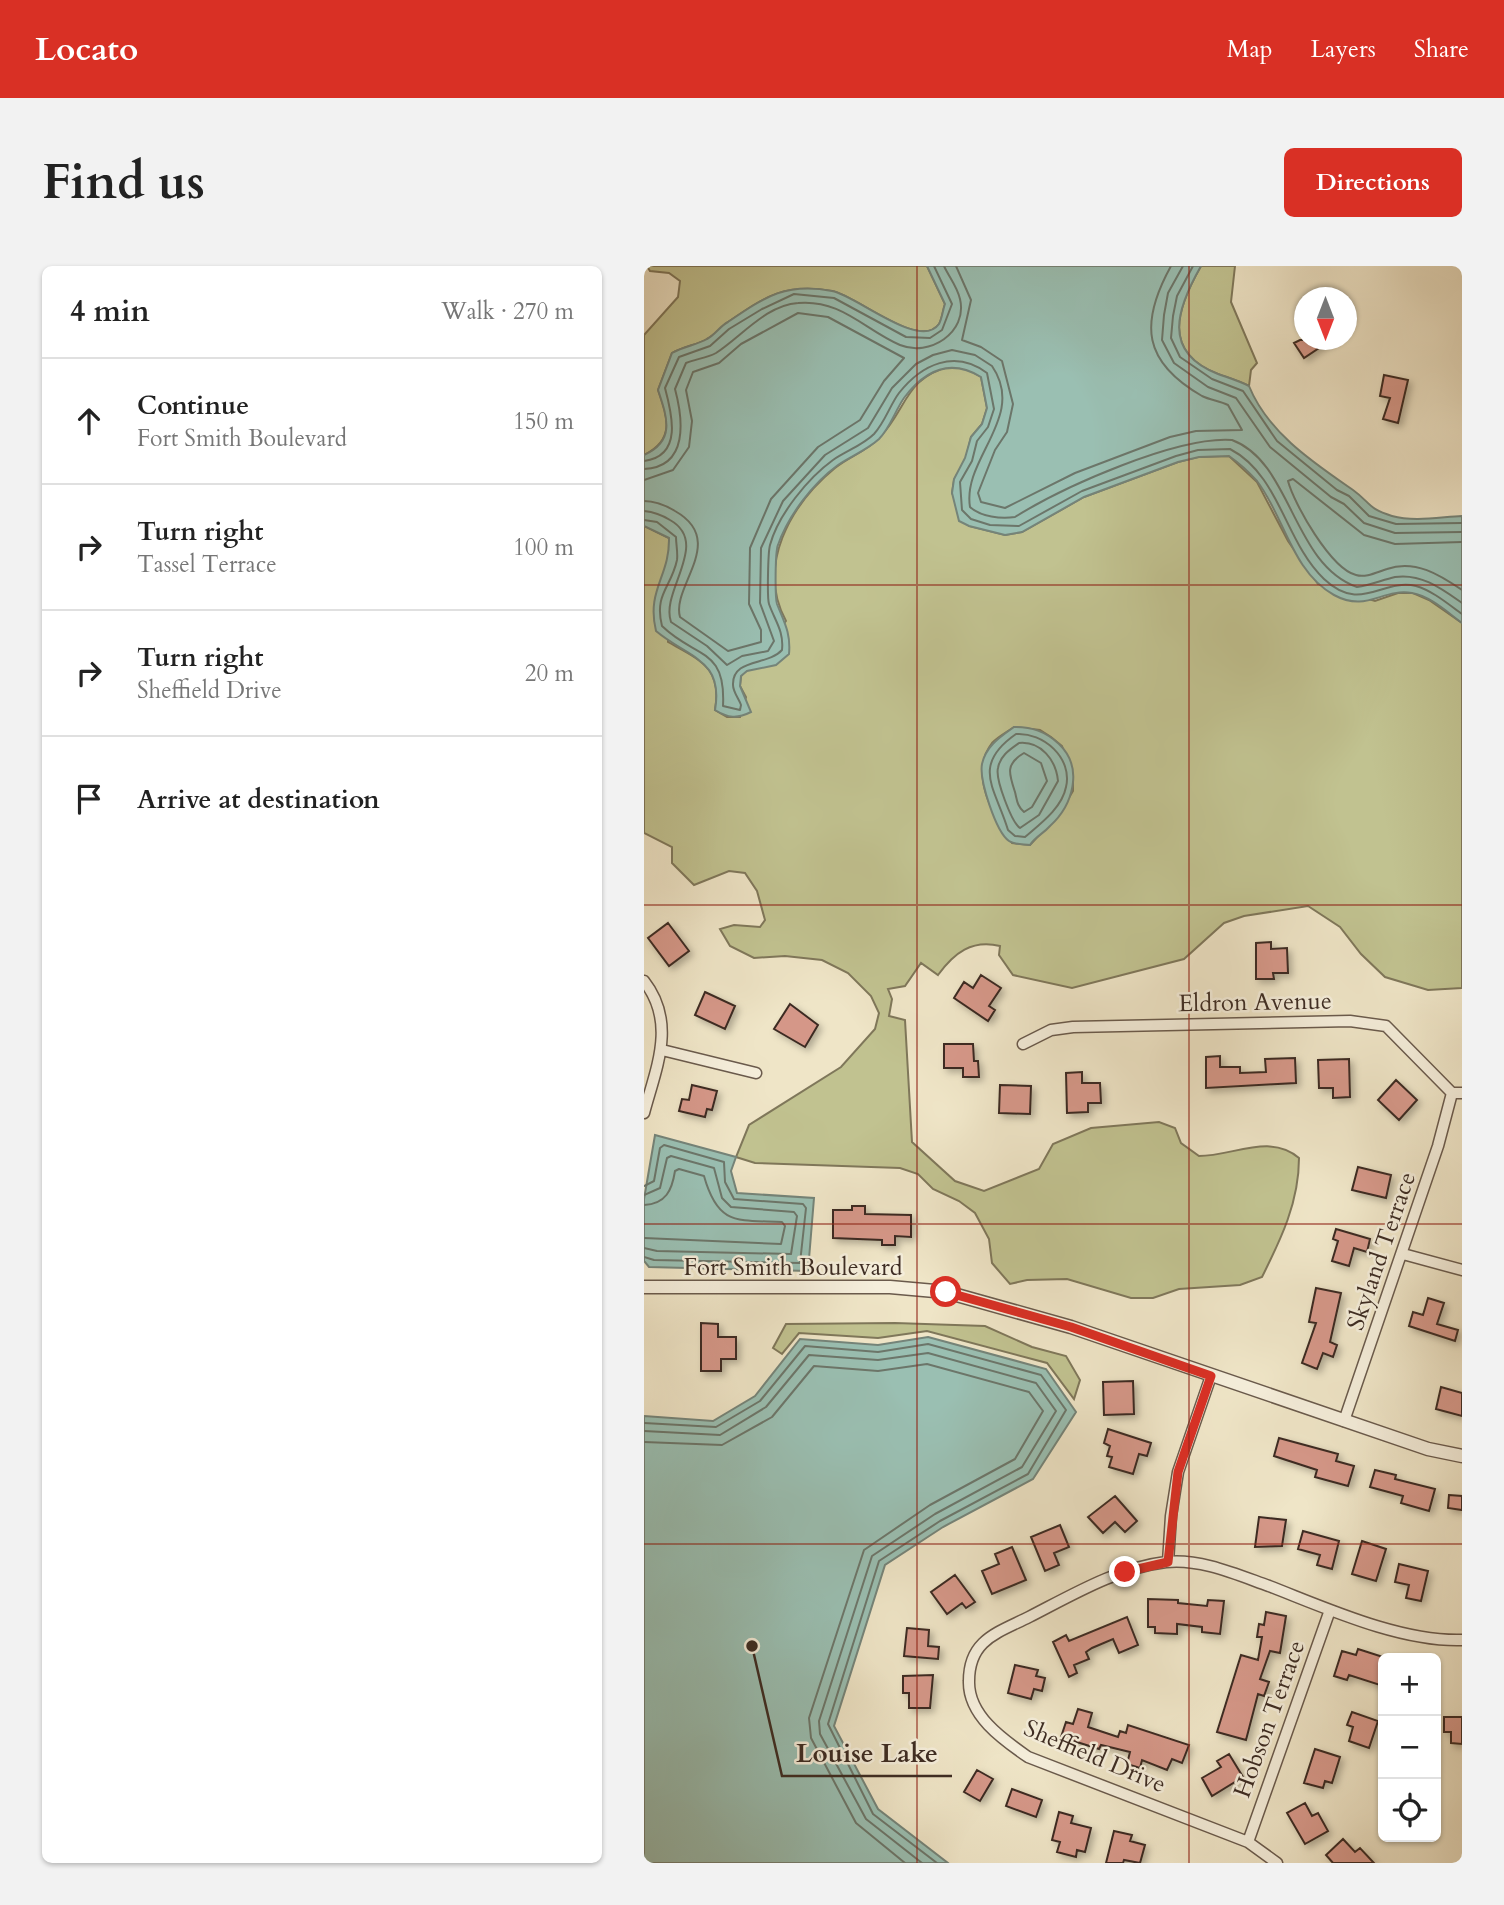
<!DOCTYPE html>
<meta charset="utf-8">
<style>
body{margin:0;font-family:Cardo,serif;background:#f2f2f2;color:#222}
.controls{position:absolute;right:21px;bottom:21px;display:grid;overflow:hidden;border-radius:10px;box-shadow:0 2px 5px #0004}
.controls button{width:63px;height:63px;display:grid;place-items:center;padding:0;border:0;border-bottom:2px solid #e0e0e0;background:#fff;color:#222;font:35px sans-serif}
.compass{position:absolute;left:650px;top:21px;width:63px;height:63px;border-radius:50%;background:#fff;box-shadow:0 2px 5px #0004;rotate:180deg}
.stop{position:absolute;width:21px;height:21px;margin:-16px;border:5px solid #d93025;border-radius:50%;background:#fff}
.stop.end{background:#d93025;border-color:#fff;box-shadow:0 2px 7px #0008}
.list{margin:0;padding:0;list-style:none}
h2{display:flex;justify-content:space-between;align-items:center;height:91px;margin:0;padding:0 28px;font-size:30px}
h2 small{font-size:23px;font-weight:400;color:#767676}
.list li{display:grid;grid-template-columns:46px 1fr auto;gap:21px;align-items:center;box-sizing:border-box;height:126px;padding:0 28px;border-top:2px solid #e0e0e0}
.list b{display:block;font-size:26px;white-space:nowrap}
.list p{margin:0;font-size:23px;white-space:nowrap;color:#767676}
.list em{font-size:23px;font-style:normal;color:#767676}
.icon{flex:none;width:38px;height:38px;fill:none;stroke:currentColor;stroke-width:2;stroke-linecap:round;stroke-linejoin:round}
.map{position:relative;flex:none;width:818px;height:1597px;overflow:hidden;border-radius:10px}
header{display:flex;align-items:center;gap:42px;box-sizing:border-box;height:98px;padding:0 35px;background:#d93025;color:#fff}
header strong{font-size:33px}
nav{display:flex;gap:38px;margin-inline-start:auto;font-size:24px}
.intro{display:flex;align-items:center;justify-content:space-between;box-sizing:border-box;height:168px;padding:0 42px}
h1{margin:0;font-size:49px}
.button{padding:18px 32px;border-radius:10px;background:#d93025;color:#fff;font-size:24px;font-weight:700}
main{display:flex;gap:42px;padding:0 42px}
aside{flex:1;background:#fff;border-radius:10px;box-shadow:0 2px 5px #0004}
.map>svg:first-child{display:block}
.green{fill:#c1c290;stroke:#7f775a;stroke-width:2;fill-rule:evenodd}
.water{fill:#9abfb2;stroke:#758479;stroke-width:2}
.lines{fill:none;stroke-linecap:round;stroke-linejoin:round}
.shore{stroke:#6c766a;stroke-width:2}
.building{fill:#d59788;stroke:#3d2c23;stroke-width:2;filter:url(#shadow)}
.minor-casing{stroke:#6a5a4c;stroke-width:13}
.tertiary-casing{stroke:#6a5a4c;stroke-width:15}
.minor{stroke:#f5eedb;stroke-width:10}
.tertiary{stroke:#f5eedb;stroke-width:12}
.route{stroke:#d93025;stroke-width:9}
.grid{fill:none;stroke:#8f2418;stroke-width:2;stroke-opacity:0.55}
.labels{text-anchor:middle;stroke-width:5;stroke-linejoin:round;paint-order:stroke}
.street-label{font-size:24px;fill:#3d2c23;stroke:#f5eedb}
.leader{fill:none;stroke:#3d2c23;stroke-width:2.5}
.callout-dot{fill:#3d2c23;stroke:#f5eedb;stroke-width:2.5}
.callout-label{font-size:26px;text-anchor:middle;font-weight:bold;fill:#3d2c23;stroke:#f5eedb;stroke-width:5;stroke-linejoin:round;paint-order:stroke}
</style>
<header>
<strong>Locato</strong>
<nav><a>Map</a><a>Layers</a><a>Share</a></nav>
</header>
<div class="intro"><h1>Find us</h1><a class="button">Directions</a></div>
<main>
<aside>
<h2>4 min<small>Walk · 270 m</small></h2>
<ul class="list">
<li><svg class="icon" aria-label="ahead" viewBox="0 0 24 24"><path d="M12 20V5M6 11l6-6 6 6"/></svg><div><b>Continue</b><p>Fort Smith Boulevard</p></div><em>150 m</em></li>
<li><svg class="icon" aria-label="right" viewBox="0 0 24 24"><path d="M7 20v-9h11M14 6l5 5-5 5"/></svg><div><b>Turn right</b><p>Tassel Terrace</p></div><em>100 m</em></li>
<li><svg class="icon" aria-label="right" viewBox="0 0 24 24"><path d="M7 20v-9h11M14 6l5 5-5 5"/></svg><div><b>Turn right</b><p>Sheffield Drive</p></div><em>20 m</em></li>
<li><svg class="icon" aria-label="arrive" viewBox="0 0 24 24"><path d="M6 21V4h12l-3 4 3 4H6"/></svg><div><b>Arrive at destination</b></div></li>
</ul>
</aside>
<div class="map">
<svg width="818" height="1597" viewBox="0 0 818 1597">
<defs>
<filter id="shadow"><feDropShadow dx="3.5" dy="3.5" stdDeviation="3.5" flood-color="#0004"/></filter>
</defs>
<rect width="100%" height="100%" fill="#efe5c7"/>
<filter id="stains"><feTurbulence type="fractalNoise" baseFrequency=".00286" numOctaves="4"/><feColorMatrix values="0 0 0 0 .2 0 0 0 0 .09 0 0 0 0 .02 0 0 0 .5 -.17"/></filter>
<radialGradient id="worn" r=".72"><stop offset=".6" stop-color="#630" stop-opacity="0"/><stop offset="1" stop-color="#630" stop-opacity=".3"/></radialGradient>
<path class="green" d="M3,0H283L301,38C299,43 298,53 295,58C276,85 212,29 188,25C141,17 122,30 84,56C77,61 71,69 63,73C53,79 40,80 28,87L14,124C24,152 31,174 0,189V69L34,31L36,15L25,7L6,5Z
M557,0H591L587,36L613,97L607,104L605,120C595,115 585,112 574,108C517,86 533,42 557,0Z
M308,100L325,104L337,111L343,142L338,158L327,171L322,192L310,214L308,227L325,260L361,269L378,266L440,231L534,196L554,191L585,190L613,216L644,275L674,318L731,335L754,327H769L785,334L818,357V722L784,724L741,711L717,688L696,661L664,640L600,650L580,657L540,693L428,722L369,709L355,689L356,680C328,673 310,687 294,709L277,697L261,720L244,723L248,733L245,750L261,754L268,876L311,915L340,925L395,903L409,878L447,862L515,856L531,862L537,877L555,890C589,890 626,867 655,892C655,936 637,973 618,1011L596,1019L535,1023L509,1032H487L423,1013L383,1014L366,1018L348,997L345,973L331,947L315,935L289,923L274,908L256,902L111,897L92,891L105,859L197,801L231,763L235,747L227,730L204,707L178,694L141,690L110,692L86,680L76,663L90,659L116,661L121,654L113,625L101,607L85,605L50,619L28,597V581L0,567V260L25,272L24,376C58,395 78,402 71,444L83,451H96L102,431L96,420L97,410L142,355C112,300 146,239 191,202C204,191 223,185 235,172C263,144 260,111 308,100ZM370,461L396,464L407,471L418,480L429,514V525L415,548L386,579L368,577C350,551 324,508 348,477C353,471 363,466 370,461Z
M251,1057L341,1060L388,1081L422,1090L436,1114L430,1133L403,1097L283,1065L234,1072L155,1067L138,1088L129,1082L142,1058Z"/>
<path class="water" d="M283,0H557C533,42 517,86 574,108C585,112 595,115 605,120C624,167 670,197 709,224C727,237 724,243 748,250C770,256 796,251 818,250V357C803,346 786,330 768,327C738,322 723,347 690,329C648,306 640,250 613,215C605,206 595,197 585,190L555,191L534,196L440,231L378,266L361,269L325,260L315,255L308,227L310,213L321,192L327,171L338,158L343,142L337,111C306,92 281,104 260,132C251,145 246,162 235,173C223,184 207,190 194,199C169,217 144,250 134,279C131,286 131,332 133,338C140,356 147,367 145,388L132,399L103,405L97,410L96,420L107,446C93,453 84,452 71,444C80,393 44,392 12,365C2,324 26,310 25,272L0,260V189C32,175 23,151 14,124L28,87C40,80 53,79 63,73C71,69 76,60 84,56C121,31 142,16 188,25C212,29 276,85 295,58C298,53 299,43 301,38Z
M370,461C388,461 401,465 415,478C440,502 429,539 406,560C399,568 392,570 386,579C379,578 371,579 365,575C352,566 335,514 338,498C342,480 356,471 370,461Z
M11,869L92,891L87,905L93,927L170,932L164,1005L5,1001L0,995V933Z
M284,1071L402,1103L432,1146L389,1213L299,1261L241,1299L190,1460L234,1543L304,1597H0V1150L69,1155L111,1130L156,1073L234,1079Z"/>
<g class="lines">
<path class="shore" d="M312,0L327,34L318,74L337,81L358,95L369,138L363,166L351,184L334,227L337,236L361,242L431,207L526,171L552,165L598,164L584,139C576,135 566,134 558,130C499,96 495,58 527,0
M539,0L524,27L520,49L518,74L530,97L564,121L592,132L626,181L687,231L700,238L720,257L751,267L818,266
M549,0L533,30L529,50L527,72L536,91L568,113L599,125L633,175L693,224L705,230L725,250L752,258L818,257
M0,195C39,190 28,148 21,122L35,91L66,80L85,63L118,43L150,28L190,32L262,71L286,72L298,64L308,38L290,0
M0,203C45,201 39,153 31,123L42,97C51,93 63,92 72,87C97,71 122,39 154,37C197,33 221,64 256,79C285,91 324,67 316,33C313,20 305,11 300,0
M0,214L29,204L45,181L48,155L42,124L49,106L75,97L97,78L154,47L184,51L260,92L240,115L216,154L174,181L127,233L106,282L105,338L117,364V376L84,385L36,351C27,320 84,275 31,245C21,239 12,235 0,235
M0,245C10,246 18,249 26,254C67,277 16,325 27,356L63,380L83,399L98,390L124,385L130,375L116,337L117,282L139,235L181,189L224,162L248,122L272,98L289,89L308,84L331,89L348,100C383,151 318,192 326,241C337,251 357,253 371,251C419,221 533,170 588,174C648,196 648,298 713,321C727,319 738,314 751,311C777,307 798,323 818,337
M0,254L13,256L32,271C32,278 34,287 33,294C27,322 10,328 18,360C52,393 82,381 79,440L96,444L97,439C95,433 89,426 89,419C88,392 124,400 138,384C140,365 131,355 125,338C123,332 124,286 126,279C134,249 164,212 189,194C202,185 219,179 230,168C241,156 246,139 255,127C278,98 311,83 343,107L350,143L344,161L333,175L328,195L316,216L318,244L327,253L346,259L375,260L438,225L532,190L554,184L586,183C636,209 641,276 680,313C717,348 738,312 772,320C789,325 804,338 818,348
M818,276L751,278L720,269L649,213L644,215C650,238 687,303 712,309C722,312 733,306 743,303C771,293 796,309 818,324
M372,468C399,466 429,492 422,521C418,542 396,558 381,571L371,570L364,564C352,523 326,500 372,468Z
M375,477C397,475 412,494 414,515L395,549L376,562C368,557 351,513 354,502C356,490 365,484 375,477Z
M380,487L397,497L403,515L388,541L380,546C373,540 373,534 371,526C365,508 361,498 380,487Z
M0,920L10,915L16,882L20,879L80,896L81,916L90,933L159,938L162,942L156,997L10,994L0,991
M0,929L16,922L23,892L27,890L70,902L78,932L87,941L150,946L153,950L147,988L13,985L0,982
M0,939C22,938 28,924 31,905L35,903L60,910C74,960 93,954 138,956L141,960L137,978L0,972
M0,1157L72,1161L116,1135L161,1080L234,1086L284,1078L397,1109L422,1144L384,1208L296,1255L235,1295L184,1458L229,1548L293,1597
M0,1165L76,1169L122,1141L165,1089L234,1094L284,1087L392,1117L412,1145L378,1201L291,1248L228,1290L175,1455L176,1468L222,1553L278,1597
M0,1176L78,1179L128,1151L170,1100L234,1105L283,1098L385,1126L399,1145L371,1193L286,1239L220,1284L165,1452L167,1472L212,1557L261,1597"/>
</g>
<path class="building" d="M656,74H687L660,92L650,77Z
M740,109L764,114L754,157L739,153L746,132L736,130Z
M24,657L45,685L25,700L4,672Z
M627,676V683L643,682L644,707H629L630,713H612V677Z
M337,709L357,722L345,740L351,744L344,755L310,732L320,716L329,722Z
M61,726L91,740L81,763L51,749Z
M146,738L174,759L161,781L130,763Z
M300,778H329L330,795H334L335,811H319V802H300Z
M576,790V801H596V807L622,806L621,793L651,792L652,817L562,822V791Z
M705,793L706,831L689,832V822H675L674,794Z
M438,806V817H456L457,837H444V846L423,847L422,807Z
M752,814L773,834L755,854L734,834Z
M48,819L73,825L68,844L63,843L61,851L35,845L38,833L45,834Z
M356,819L387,820L386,848L355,847Z
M714,901L747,909L742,932L708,924Z
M208,940H221V948L267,949V971L251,970V979H238V974L189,972V944H208Z
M692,963L726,973L723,986L710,982L705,1000L688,995L694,975L689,973Z
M672,1022L697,1027L686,1076L693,1079L689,1091L679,1087L673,1103L658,1097L672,1057L665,1056Z
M784,1032L800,1037L793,1058L814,1064L811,1075L765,1060L769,1046L779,1049Z
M57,1057L74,1058V1071H92V1093H77V1105H57Z
M489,1115L490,1148L460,1149L459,1116Z
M797,1121L818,1127V1150L792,1143Z
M464,1163L507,1177L503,1190L495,1188L489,1208L465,1201L468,1191L463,1190L466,1180L460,1177Z
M635,1172L694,1188L692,1195L710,1200L704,1220L671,1211L673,1204L630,1190Z
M731,1204L752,1209L751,1213L791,1223L785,1245L757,1237L759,1230L726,1221Z
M805,1229L818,1230V1244L804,1242Z
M471,1230L493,1255L481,1266L471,1256L459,1267L444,1251Z
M615,1251L642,1254L638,1280L611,1281Z
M416,1259L425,1281L410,1287L415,1299L401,1305L387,1271Z
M659,1265L695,1275L688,1303L673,1299L676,1289L654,1283Z
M718,1275L742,1283L732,1315L708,1308Z
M368,1281L382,1314L348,1328L338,1305L355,1298L351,1288Z
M755,1298L784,1305L777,1335L762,1332L765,1319L751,1316Z
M311,1309L331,1336L322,1342L318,1337L303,1348L287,1326Z
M504,1333L534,1334V1337L563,1340L564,1334L580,1335L576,1368L558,1366V1361L533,1358V1368L511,1367V1361H504Z
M622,1346L642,1350L636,1387L626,1385L616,1413L625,1416L620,1430L614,1428L602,1474L573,1466L597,1389L614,1394L618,1371H613L615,1358L620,1359Z
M483,1351L494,1379L475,1387L469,1373L448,1382L442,1386L445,1393L430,1399L433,1407L425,1411L409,1376L422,1369L425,1375Z
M263,1362L285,1364L284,1380L295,1381L294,1393L260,1390Z
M714,1383L739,1391V1420L705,1409L703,1414L690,1410L698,1385L712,1389Z
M371,1399L394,1404L392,1410L401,1412L398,1425L390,1423L387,1433L364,1427Z
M289,1409L286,1442H265V1427H259V1410Z
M434,1443L448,1447L444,1461L474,1471L476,1465L482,1467L484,1459L545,1479L538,1497L528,1493L523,1504L498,1494L496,1502L483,1498L486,1486L457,1479L455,1483L417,1471L422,1456L429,1458Z
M708,1446L734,1455L725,1482L705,1475L709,1461L703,1459Z
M800,1451H818V1478L807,1477V1466H800Z
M671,1483L696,1491L688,1517L681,1515L679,1522L660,1517Z
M585,1488L599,1511L568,1530L558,1512L577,1501L573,1495Z
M333,1504L349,1513L336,1535L320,1526Z
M368,1523L398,1534L392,1551L362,1540Z
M661,1537L668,1550L674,1547L684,1565L661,1578L643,1547Z
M415,1546L429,1550L427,1557L447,1562L441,1586L433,1584L432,1591L413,1586L416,1576L408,1574Z
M470,1565L488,1569L486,1575L501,1579L496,1597L480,1594L479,1597H462Z
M699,1573L711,1586L716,1582L730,1597H689L682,1589Z"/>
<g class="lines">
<g class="minor-casing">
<path id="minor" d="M0,715C33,757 12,802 0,847
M379,778L407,764L429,761L706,755L742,760L808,827H818
M18,784L112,807
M759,988L818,1004
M700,1155L794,880L808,827
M524,1296L527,1250L534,1206L567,1110
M604,1576L686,1344
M633,1597L604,1576L384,1491C358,1473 324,1449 325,1415C325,1374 353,1367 385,1351C428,1329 473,1302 522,1296C556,1292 594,1309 625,1320C682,1342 756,1376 818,1374"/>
</g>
<g class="tertiary-casing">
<path id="tertiary" d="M0,1021H246L302,1026L427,1061L784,1183L818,1190"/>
</g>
<use href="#minor" class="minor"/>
<use href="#tertiary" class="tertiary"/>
</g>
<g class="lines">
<path class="route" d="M302,1026L427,1061L567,1110L534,1206L524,1296L481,1306"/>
</g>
<path class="grid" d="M273,0V1597M545,0V1597M0,319H818M0,639H818M0,958H818M0,1278H818"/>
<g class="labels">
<g class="street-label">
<text transform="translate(611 736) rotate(-1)" y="8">Eldron Avenue</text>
<text transform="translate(737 985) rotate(-71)" y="8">Skyland Terrace</text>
<text x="149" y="1009">Fort Smith Boulevard</text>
<text transform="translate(625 1453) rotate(-70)" y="8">Hobson Terrace</text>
<text transform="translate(451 1490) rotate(23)" y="8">Sheffield Drive</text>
</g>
</g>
<path class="leader" d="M108 1380L138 1510H308"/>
<circle class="callout-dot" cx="108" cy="1380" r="7"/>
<g class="callout-label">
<text x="223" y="1496">Louise Lake</text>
</g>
<rect width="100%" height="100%" filter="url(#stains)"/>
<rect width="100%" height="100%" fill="url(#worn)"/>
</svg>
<div class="controls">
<button>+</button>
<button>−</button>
<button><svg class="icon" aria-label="locate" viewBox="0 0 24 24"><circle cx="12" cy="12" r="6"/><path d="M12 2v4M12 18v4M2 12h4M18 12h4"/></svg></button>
</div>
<svg class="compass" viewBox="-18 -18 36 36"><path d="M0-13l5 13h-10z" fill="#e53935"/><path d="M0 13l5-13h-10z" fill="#767676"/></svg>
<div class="stop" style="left:302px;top:1026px"></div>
<div class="stop end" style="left:481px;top:1306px"></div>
</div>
</main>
